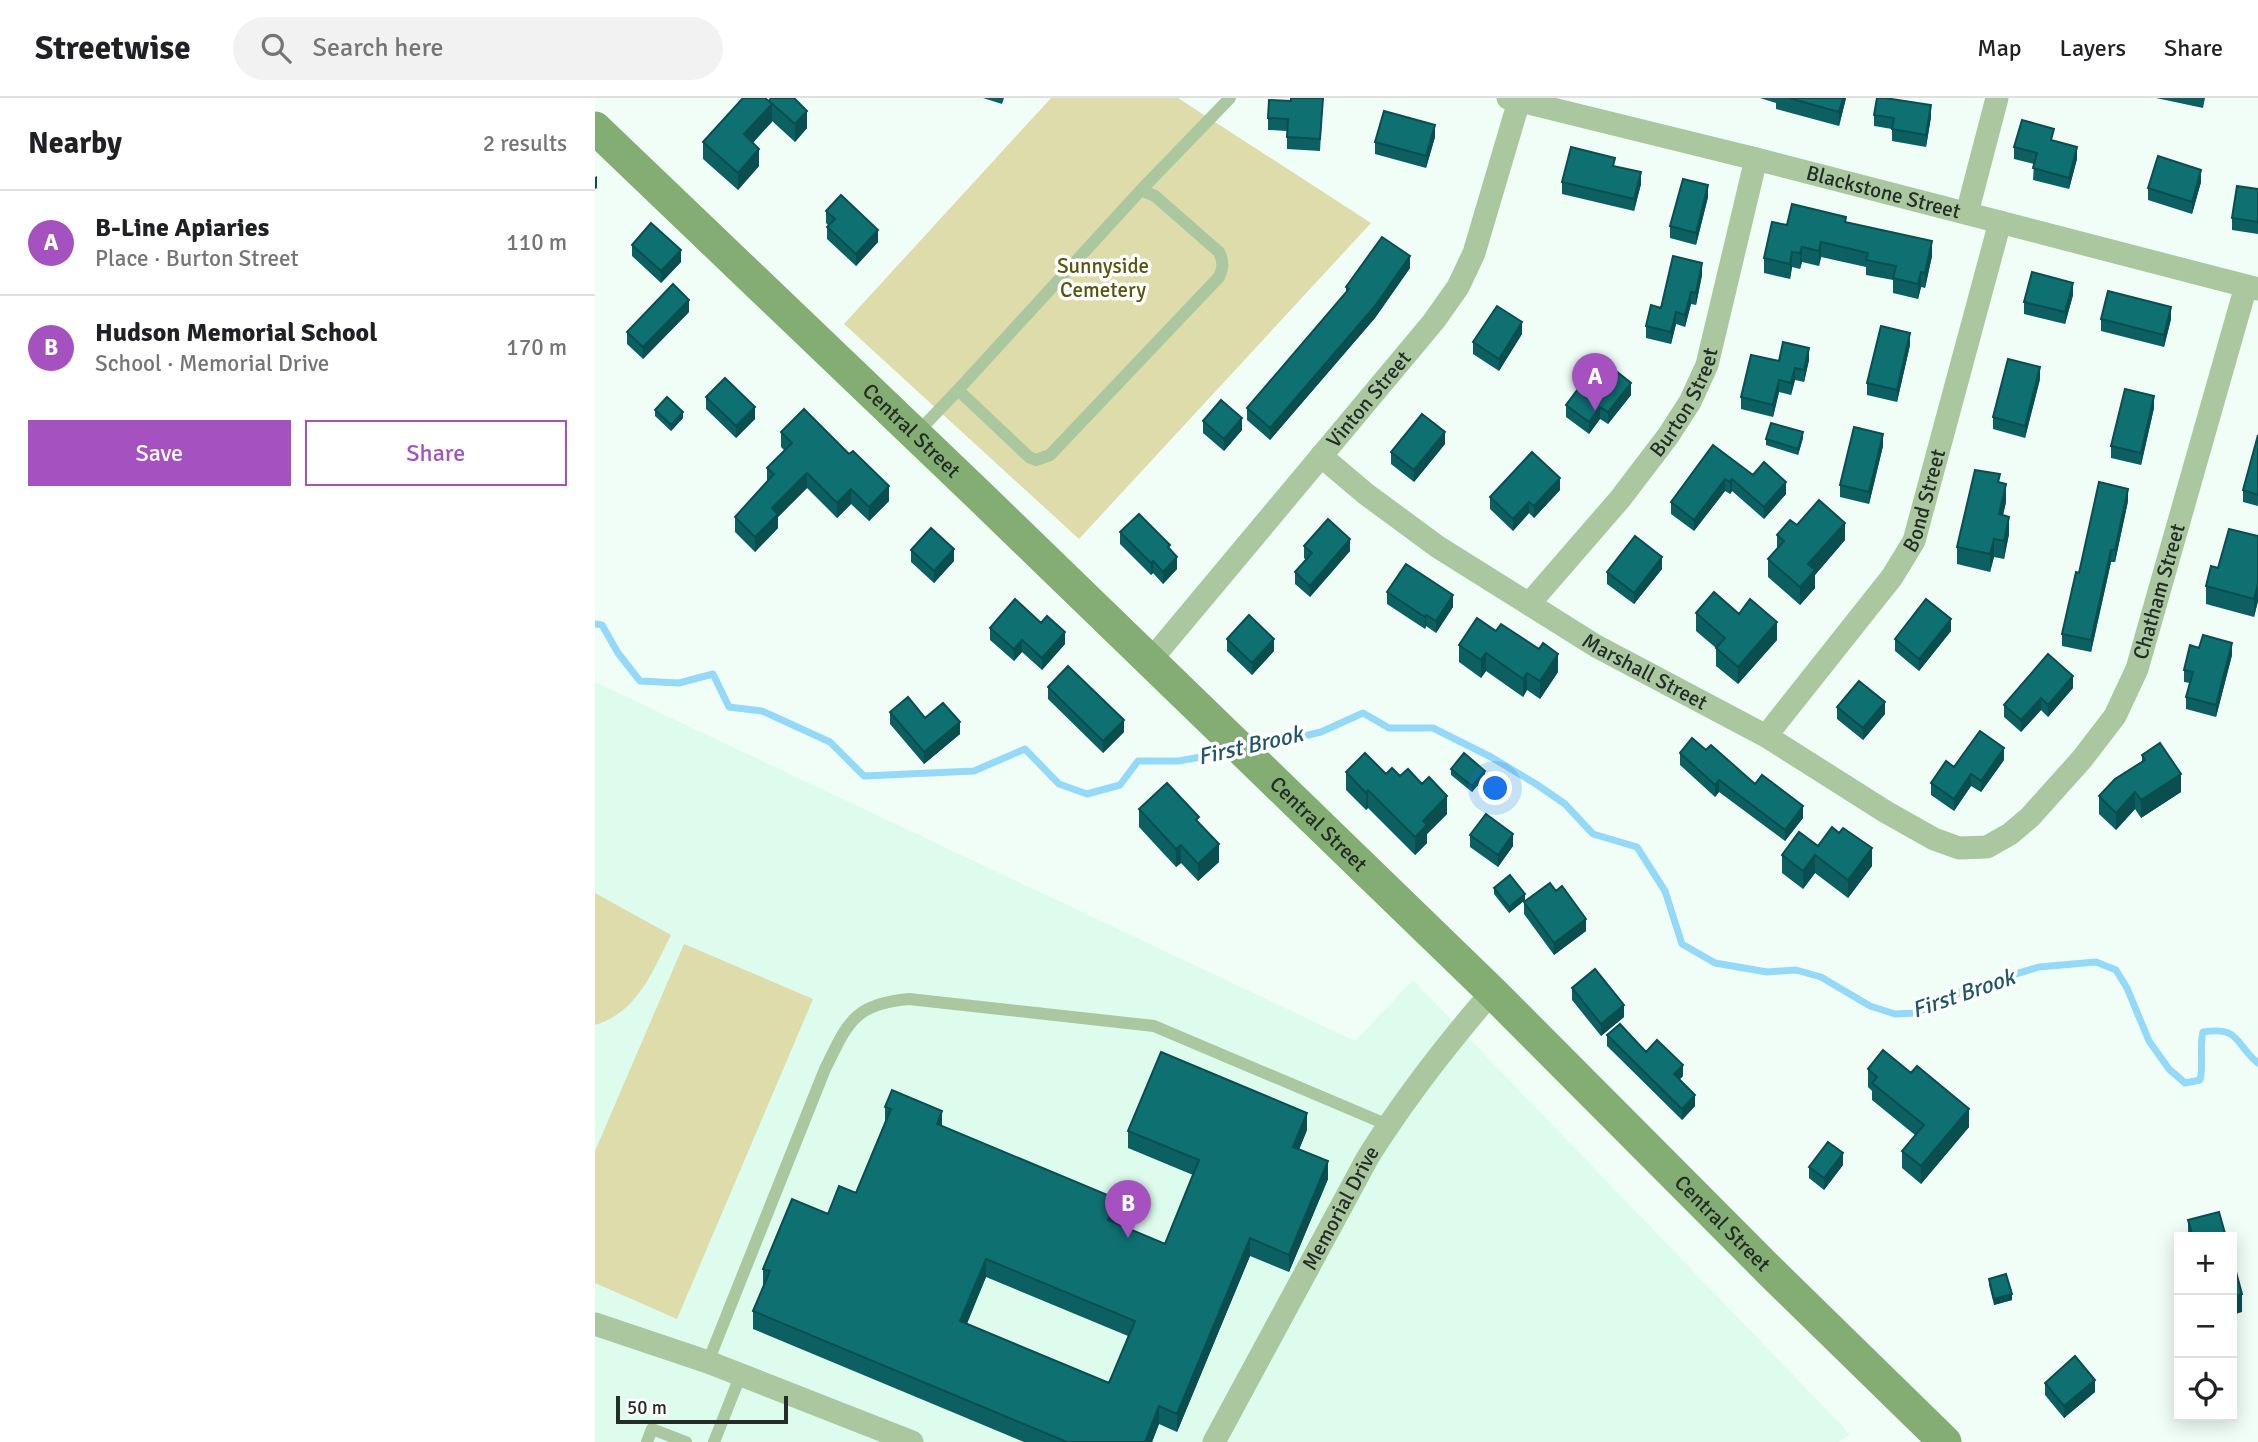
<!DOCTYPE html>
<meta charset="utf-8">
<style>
body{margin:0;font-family:Signika,sans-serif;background:#f2f2f2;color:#202124}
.controls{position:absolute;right:21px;bottom:21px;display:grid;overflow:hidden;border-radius:0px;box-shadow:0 4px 18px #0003}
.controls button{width:63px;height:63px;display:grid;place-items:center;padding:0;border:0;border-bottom:2px solid #e0e0e0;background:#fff;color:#202124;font:35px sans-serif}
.scale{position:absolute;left:21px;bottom:18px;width:172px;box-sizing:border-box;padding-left:7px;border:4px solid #232c28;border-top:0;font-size:19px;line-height:24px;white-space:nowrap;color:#232c28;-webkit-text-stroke:5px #fff;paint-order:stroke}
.you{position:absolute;left:901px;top:691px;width:24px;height:24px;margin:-18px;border:5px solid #fff;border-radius:50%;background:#1a73e8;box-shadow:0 0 0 10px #1a73e833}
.badge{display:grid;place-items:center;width:46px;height:46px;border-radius:50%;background:#a551c0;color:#fff;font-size:23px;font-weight:700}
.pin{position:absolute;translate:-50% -58px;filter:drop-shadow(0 2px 4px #0008)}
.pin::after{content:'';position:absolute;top:37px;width:24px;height:21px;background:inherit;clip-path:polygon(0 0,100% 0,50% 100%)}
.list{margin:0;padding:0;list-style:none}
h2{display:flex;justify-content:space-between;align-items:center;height:91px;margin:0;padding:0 28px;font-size:30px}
h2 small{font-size:23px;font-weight:400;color:#757577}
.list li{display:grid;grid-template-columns:46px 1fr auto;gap:21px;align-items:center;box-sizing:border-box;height:105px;padding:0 28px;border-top:2px solid #e0e0e0}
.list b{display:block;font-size:26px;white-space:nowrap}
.list p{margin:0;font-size:23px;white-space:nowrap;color:#757577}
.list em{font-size:23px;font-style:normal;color:#757577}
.actions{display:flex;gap:14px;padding:21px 28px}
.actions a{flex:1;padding:16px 0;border:2px solid #a551c0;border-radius:0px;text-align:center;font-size:24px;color:#a551c0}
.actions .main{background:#a551c0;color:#fff}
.icon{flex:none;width:38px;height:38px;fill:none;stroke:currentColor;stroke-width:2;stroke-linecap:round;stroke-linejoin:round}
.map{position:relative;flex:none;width:1663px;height:1344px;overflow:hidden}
header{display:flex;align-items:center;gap:42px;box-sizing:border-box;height:98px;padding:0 35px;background:#fff;border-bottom:2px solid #e0e0e0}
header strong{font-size:33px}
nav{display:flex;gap:38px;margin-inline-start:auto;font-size:24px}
.search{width:490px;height:63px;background:#f2f2f2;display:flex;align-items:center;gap:18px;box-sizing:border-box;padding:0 24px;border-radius:38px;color:#757577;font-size:26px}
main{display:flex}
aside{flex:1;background:#fff}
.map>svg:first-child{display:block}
.built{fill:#ddfcee}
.green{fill:#dddcaa}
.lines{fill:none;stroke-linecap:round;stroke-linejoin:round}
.stream{stroke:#94d9f7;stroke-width:7}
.lane{stroke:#abc79f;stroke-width:12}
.street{stroke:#abc79f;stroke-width:23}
.secondary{stroke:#83ad72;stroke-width:33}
.wall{fill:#0d6062;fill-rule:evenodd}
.shaded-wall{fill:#0a4e50}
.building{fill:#0f7072;stroke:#0a4e50;stroke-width:2;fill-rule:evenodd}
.labels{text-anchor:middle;stroke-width:7;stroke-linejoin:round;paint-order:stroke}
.street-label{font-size:21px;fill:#232c28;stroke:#fff}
.park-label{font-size:21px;fill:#58550c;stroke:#fff}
.water-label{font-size:23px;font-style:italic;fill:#1f566b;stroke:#fff}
</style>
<header>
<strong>Streetwise</strong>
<div class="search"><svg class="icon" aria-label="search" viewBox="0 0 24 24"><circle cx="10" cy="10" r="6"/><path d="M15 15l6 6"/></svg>Search here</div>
<nav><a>Map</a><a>Layers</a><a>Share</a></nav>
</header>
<main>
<aside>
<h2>Nearby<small>2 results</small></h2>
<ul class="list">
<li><span class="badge">A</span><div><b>B-Line Apiaries</b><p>Place · Burton Street</p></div><em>110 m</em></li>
<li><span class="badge">B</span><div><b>Hudson Memorial School</b><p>School · Memorial Drive</p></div><em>170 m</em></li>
</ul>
<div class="actions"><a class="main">Save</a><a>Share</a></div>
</aside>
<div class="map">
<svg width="1663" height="1344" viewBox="0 0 1663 1344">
<rect width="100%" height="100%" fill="#f1fef8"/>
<path class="built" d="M0,584L760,943L818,882L1255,1336L1244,1344H0Z"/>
<path class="green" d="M456,0H583L776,125L484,441L249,226Z
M0,795L76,837C57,874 43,914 0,927Z
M89,846L218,901L82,1221L0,1185V1053Z"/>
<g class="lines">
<path class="stream" d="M0,526L7,527L23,555L45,583L84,585L118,576L134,609L167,613L235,644L269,678L379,673L430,651L464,686L492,696L525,687L543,663H584L633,654
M659,650L726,634L768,615L794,630H838L896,659L941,686L970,706L998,736L1042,749L1070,793L1087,846L1120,865L1172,874L1201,872L1226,879L1275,908L1300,916L1321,915L1377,889L1444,869L1501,864L1521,872L1532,890L1554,943L1574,971L1590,985L1605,982C1609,964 1604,953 1608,934C1645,928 1640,946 1663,965"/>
<path class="lane" d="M546,92L560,98L624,154C629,164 628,170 624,179L455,357L441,362L434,359L363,292L546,92L635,0
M322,335L363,292
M113,1264L230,971C253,925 258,906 314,901L559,928L793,1027
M52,1344L57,1331L91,1344
M119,1344L146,1276"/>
<g class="street">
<path id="s1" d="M913,0L1161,61L1663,191"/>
<path d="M1372,115L1402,0"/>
<path id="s2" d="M726,358L771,396L843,449L1001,548L1171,638L1291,714L1339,741L1364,750L1392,749L1415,736L1435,719L1487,661L1520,618L1542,571L1651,188"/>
<path id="s3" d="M934,506L1025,401L1073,338L1095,304L1112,267L1161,61"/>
<path id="s4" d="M555,563L839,223L863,189L879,155L924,3"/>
<path id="s5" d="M1171,638L1297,479L1319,443L1405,124"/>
<path d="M0,1226L113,1264L317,1344"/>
<path id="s6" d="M619,1344L773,1059C810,1000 852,946 897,894"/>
</g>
<path class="secondary" id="s7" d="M0,30L389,402L897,894L1177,1175L1350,1344"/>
</g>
<path class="wall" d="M170,0L212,30L200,44L177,23L158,45L164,68L143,92L108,61V44Z
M388,0H409L407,6Z
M728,0L725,53L692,51V33L673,32V20Z
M1165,0H1251L1244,28L1181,11V5Z
M1561,0H1610L1608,10Z
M1279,17L1336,19L1331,49L1297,43V31L1279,28Z
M840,39L831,70L780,56V44Z
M1459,43L1482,61L1474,91L1438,82L1439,66L1419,61V49Z
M1020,68L1046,86L1039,113L967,96V84Z
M1606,84L1597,116L1553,102V90Z
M1663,91V136L1637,132V120Z
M1113,99L1101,147L1075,140V128Z
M231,113L283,144L261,168L232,141V129L234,128L231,125Z
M1251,124L1337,158L1330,190L1326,189L1323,201L1298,195V182L1271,177V169L1226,159L1224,168L1207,164L1205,171L1197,169L1195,181L1169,175V160L1192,127Z
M37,147L86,164L66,185L37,158Z
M815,170L780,220L675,342L652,322V310L751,194V189Z
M1107,177L1101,207L1096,206L1090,229L1081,226L1076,246L1051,240V228L1066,210Z
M1478,197L1470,226L1429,216V204Z
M94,214L48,261L32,246V234Z
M1506,221H1576L1569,249L1506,233Z
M927,236L904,273L878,256V244Z
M1315,247L1302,304L1272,297V285Z
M1214,262L1209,284L1200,282L1196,297L1184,294L1178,319L1146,311V299L1184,263Z
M1445,281L1430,340L1398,331V319Z
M988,295L1036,297L1013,326L1005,321L994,336L971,319V307Z
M111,299L160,321L141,340L111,311Z
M1559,310L1546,367L1516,360V348Z
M60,312L88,320L76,333L60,318Z
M608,323L647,332L629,353L608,335Z
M186,334L294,403L274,423L256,406L242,420L212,390L183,419V430L160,454L140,434V419L172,383V370L190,353L186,349Z
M1663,337V408L1648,404V392Z
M1208,340L1203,357L1171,347V341Z
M850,346L819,384L796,366V354Z
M1118,347L1158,377L1191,396L1169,421L1137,393L1135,396L1130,393L1099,433L1076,416V404Z
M1288,348L1274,406L1245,399V387Z
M1405,385L1411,404L1408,417L1414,436L1409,461L1399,459L1395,474L1362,466V449Z
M965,392L939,420L934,415L918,433L895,411V399Z
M1533,403L1520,464H1516L1496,554L1467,548V536L1484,475Z
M1202,427L1250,442L1220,477V490L1205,507L1173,479V461L1182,452V437Z
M525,434L575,451L582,471L568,486L558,475L556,477L525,446Z
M1663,438V503L1659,519L1611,506V488L1623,470Z
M709,448L755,453L715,499L700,486V474L711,462L709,460Z
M316,452L359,463L339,485L316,464Z
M1067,471L1039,506L1012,486V474Z
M792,494L858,509L841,535L831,528L830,531L792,506Z
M1101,515L1144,516L1182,542L1143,586L1121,568V550L1101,533Z
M395,530L470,546L447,572L427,554L419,563L395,542Z
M901,533L963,574L945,601L932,592L928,599L891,573L886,580L864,564V547Z
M1356,533L1324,573L1300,553V541Z
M632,541L679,553L657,577L632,553Z
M1637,557L1621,619L1591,611V599L1595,585L1589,584V572Z
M453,589L529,634L508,655L453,601Z
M1478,590L1453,619L1446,612L1426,634L1409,619V607Z
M1242,609L1290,616L1268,642L1242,621Z
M295,614L330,620L365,636L329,666L295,626Z
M1111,652L1160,686L1208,720L1190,743L1124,694L1120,699L1085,667V655Z
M1547,657L1586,694L1546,720L1540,711L1521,732L1504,716V698L1547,664Z
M1409,662L1386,694L1376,688L1359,713L1336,697V685Z
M856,671L890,679L877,694L856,677Z
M751,674L805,678L852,716L832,736V745L820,757L773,710L771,712L751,692Z
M544,711L604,724L624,764L603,783L586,765L581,769L544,729Z
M875,737L918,748L903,769L875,749Z
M1223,748L1277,768L1253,800L1220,775L1208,791L1187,775V757Z
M899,790L930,802L914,815L899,796Z
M961,793L991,833L959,857L929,816V804Z
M977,890L1029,919L1006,938L977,902Z
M1012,937L1051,954L1088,978L1084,982L1100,1008L1087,1022L1012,948Z
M1273,971L1374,1029L1326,1086L1307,1070V1053L1320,1037L1277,1002V993L1273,989Z
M290,1009L347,1028L522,1118L519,1125L570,1146L598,1077L533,1050V1033L712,1032L704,1051L733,1081L694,1174L655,1158L582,1334L564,1326L557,1344H429L158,1231V1213L168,1189V1171L233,1116L261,1095L290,1024ZM391,1179L533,1238L514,1285L372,1226Z
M1248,1067L1229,1092L1214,1080V1069Z
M1593,1122L1631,1139H1593Z
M1394,1181L1417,1202L1399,1207L1394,1187Z
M1450,1285L1500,1294L1469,1320L1450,1297Z"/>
<path class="shaded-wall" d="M1248,0H1251L1244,28V14Z
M177,6V24L149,54V36Z
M1336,7V19L1331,49V37Z
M212,13V30L200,44V26Z
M840,27V39L831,70V58Z
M1482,49V61L1474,91V80Z
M164,51V68L143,92V75Z
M1606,72V84L1597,116V104Z
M1046,74V86L1039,113V101Z
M2,78V90L0,91V79Z
M1113,87V99L1101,147V135Z
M283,132V144L261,168V156Z
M1337,143V158L1330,190V175Z
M1226,144V159L1224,168V153Z
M1207,149V164L1205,171V155Z
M86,152V164L66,185V173Z
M1197,154V169L1195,181V166Z
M815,158V170L780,220L675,342V330Z
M1107,165V177L1101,207V195Z
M1326,174V189L1323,201V186Z
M1478,185V197L1470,226V214Z
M1096,194V206L1090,229V217Z
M94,202V214L48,261V249Z
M1576,209V221L1569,249V237Z
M1081,214V226L1076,246V234Z
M927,224V236L904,273V261Z
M1315,235V247L1302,304V292Z
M1214,250V262L1209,284V272Z
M1445,269V281L1430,340V328Z
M1200,270V282L1196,297V285Z
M1184,282V294L1178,319V307Z
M1036,285V297L1013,326V314Z
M1559,298V310L1546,367V355Z
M160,309V321L141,340V328Z
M1005,309V321L994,336V324Z
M88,314V320L76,333V327Z
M647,320V332L629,353V341Z
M850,334V346L819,384V372Z
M1208,334V340L1203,357V351Z
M1288,336V348L1274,406V394Z
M212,375V390L183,419V430L160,454V439L177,410Z
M965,380V392L939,420V408Z
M1130,381V393L1099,433V422Z
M1137,381V393L1135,396V384Z
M1191,384V396L1169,421V409Z
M1411,386V404L1404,434V416Z
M294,388V403L274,423V409Z
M256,391V406L242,420V405Z
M1533,391V403L1520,464V452Z
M934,404V415L918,433V421Z
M1414,419V436L1409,461V443Z
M1250,425V442L1220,477V490L1205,507V489L1213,466Z
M755,441V453L715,499V488Z
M1399,441V459L1395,474V456Z
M359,451V463L339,485V473Z
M1516,452V464L1496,554V542Z
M582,459V471L568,486V474Z
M1067,459V471L1039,506V495Z
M558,463V475L556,477V465Z
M1663,486V503L1659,519V501Z
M858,497V509L841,535V523Z
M831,517V528L830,531V519Z
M1356,521V533L1324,573V561Z
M1182,524V542L1143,586V569Z
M470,534V546L447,572V560Z
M679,541V553L657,577V565Z
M427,542V554L419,563V551Z
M1637,545V557L1621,619V607Z
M891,555V573L886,580V562Z
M963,556V574L945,601V583Z
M932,575V592L928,599V581Z
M1478,578V590L1453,619V607Z
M1446,600V612L1426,634V622Z
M1290,604V616L1268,642V630Z
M529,622V634L508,655V643Z
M365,624V636L329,666V654Z
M1409,650V662L1386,694V683Z
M890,673V679L877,694V688Z
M1376,676V688L1359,713V701Z
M1586,676V694L1546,720V702Z
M1124,682V694L1120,699V687Z
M773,692V710L771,712V695Z
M1540,694V711L1521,732V715Z
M852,698V716L832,736V745L820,757V739L828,723Z
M1208,708V720L1190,743V732Z
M918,736V748L903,769V757Z
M624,746V764L603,783V766Z
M586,747V765L581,769V751Z
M1277,750V768L1253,800V782Z
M1220,757V775L1208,791V773Z
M930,796V802L914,815V809Z
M991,821V833L959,857V845Z
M1029,907V919L1006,938V926Z
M1088,967V978L1079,987V976Z
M1100,997V1008L1087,1022V1011Z
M1374,1011V1029L1326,1086V1068Z
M347,1013V1031L342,1026Z
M712,1015V1032L698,1067V1049Z
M1248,1055V1067L1229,1092V1080Z
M733,1063V1081L694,1174V1157Z
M522,1101V1118L513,1140V1122Z
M655,1140V1158L582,1334V1316Z
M391,1161V1179L365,1241V1223Z
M1417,1196V1202L1399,1207V1201Z
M1647,1196V1214L1637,1217V1199Z
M1500,1282V1294L1469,1320V1308Z
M564,1308V1326L557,1344H550Z"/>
<path class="building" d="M148,0H170L177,6L149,36L164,51L143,75L108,44Z
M176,0H199L212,13L200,26L174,3Z
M696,0H728L725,41L692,39L693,21L673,20L674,2L696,3Z
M1194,0H1248L1244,14Z
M1282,0H1290L1336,7L1331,37L1297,31L1299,20L1279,17Z
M789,13L840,27L831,58L780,44Z
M1427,22L1459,31L1456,42L1482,49L1474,80L1438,70L1442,55L1419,49Z
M976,49L1020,60L1018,68L1046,74L1039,101L967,84Z
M1563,58L1606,72L1597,104L1553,90Z
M1088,81L1113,87L1101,135L1075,128Z
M1642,88L1663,91V124L1637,120Z
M246,97L283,132L261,156L232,129L240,121L231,113Z
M1197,106L1251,119L1250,124L1337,143L1330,175L1326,174L1323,186L1298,180L1301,168L1271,162L1273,155L1226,144L1224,153L1207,149L1205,155L1197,154L1195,166L1169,160L1177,124L1192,127Z
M56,125L86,152L66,173L37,147Z
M787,139L815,158L780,208L675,330L652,310L754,191L751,189Z
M1078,158L1107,165L1101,195L1096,194L1090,217L1081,214L1076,234L1051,228L1056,207L1066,210Z
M1437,174L1478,185L1470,214L1429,204Z
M78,186L94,202L48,249L32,234Z
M1513,193L1576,209L1569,237L1506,221Z
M902,208L927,224L904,261L878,244Z
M1286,228L1315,235L1302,292L1272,285Z
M1188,244L1214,250L1209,272L1200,270L1196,285L1184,282L1178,307L1146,299L1156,257L1184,263Z
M1413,261L1445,269L1430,328L1398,319Z
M1011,265L1036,285L1013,314L1005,309L994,324L971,307L983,291L988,295Z
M130,280L160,309L141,328L111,299Z
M1530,291L1559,298L1546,355L1516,348Z
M72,299L88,314L76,327L60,312Z
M626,302L647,320L629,341L608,323Z
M209,311L254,356L258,353L294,388L274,409L256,391L242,405L212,375L177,410L183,416L160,439L140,419L179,376L172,370L197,345L186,334Z
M827,316L850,334L819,372L796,354Z
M1176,325L1208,334L1203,351L1171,341Z
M1259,329L1288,336L1274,394L1245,387Z
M1663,337V397L1648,392Z
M1118,347L1158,377L1169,364L1191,384L1169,409L1137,381L1135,384L1130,381L1099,422L1076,404Z
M937,354L965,380L939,408L934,404L918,421L895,399Z
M1380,372L1405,376L1403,384L1411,386L1404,416L1414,419L1409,443L1399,441L1395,456L1362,449Z
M1504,384L1533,391L1520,452H1516L1496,542L1467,536L1481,474L1484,475Z
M1224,402L1250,425L1213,466L1220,472L1205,489L1173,461L1189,443L1182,437L1195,422L1202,427Z
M544,416L575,447L573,449L582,459L568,474L558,463L556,465L525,434Z
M733,421L755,441L715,488L700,474L717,455L709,448Z
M336,430L359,451L339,473L316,452Z
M1634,431L1663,438V486L1659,501L1611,488L1616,468L1623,470Z
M1040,438L1067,459L1039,495L1012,474Z
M811,466L858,497L841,523L831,517L830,519L792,494Z
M1119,494L1144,516L1155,501L1182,524L1143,569L1121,550L1130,540L1101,515Z
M420,501L446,525L452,518L470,534L447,560L427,542L419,551L395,530Z
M1331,501L1356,521L1324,561L1300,541Z
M654,517L679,541L657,565L632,541Z
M882,520L901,533L906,526L944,551L948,545L963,556L945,583L932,575L928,581L891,555L886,562L864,547Z
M1608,537L1637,545L1621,607L1591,599L1598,574L1589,572L1595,547L1604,550Z
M1453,556L1478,578L1453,607L1446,600L1426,622L1409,607Z
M473,568L529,622L508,643L453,589Z
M1264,583L1290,604L1268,630L1242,609Z
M313,599L330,620L348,605L365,624L329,654L295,614Z
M1385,633L1409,650L1386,683L1376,676L1359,701L1336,685L1351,663L1359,669Z
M1097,640L1111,652L1116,647L1160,686L1167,677L1208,708L1190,732L1124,682L1120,687L1085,655Z
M1565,645L1586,676L1546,702L1540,694L1521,715L1504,698L1520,681L1550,662L1547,657Z
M770,655L791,676L797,670L805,678L813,671L827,686L834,679L852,698L828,723L832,727L820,739L773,692L771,695L751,674Z
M869,655L890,673L877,688L856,671Z
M572,685L604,719L601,722L624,746L603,766L586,747L581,751L544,711Z
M891,716L918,736L903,757L875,737Z
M1237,729L1244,735L1248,730L1277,750L1253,782L1220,757L1208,773L1187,757L1204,734L1223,748Z
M915,777L930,796L914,809L899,790Z
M955,785L961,793L967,788L991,821L959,845L929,804Z
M1000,871L1029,907L1006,926L977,890Z
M1025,926L1051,954L1062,942L1088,967L1079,976L1100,997L1087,1011L1012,937Z
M1288,952L1316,975L1322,968L1374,1011L1326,1068L1307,1053L1329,1027L1277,985L1282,979L1273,971Z
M566,954L712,1015L698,1049L733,1063L694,1157L655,1140L582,1316L564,1308L550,1344H472L158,1213L175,1173L168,1171L197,1101L233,1116L244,1088L261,1095L296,1011L290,1009L297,992L347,1013L342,1026L522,1101L513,1122L570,1146L604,1062L533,1033ZM391,1161L540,1223L514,1285L365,1223Z
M1233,1044L1248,1055L1229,1080L1214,1069Z
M1624,1114L1631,1139H1598L1593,1122Z
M1637,1159L1647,1196L1637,1199Z
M1411,1176L1417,1196L1399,1201L1394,1181Z
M1480,1258L1500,1282L1469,1308L1450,1285Z"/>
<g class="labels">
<g class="street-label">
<text dy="7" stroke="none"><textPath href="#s1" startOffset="387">Blackstone Street</textPath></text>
<text dy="7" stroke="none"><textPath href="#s4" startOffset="341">Vinton Street</textPath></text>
<text dy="7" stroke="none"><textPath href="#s3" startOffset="256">Burton Street</textPath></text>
<text dy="7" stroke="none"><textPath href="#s7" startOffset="438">Central Street</textPath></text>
<text dy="7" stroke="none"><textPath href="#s5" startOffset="287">Bond Street</textPath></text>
<text dy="7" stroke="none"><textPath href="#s2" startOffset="1096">Chatham Street</textPath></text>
<text dy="7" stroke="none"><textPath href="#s2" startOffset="390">Marshall Street</textPath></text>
<text dy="7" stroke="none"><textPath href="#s7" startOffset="1004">Central Street</textPath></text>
<text dy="7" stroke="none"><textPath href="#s6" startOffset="266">Memorial Drive</textPath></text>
<text dy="7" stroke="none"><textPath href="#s7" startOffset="1572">Central Street</textPath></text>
</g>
<g class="park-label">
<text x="508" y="175">Sunnyside<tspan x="508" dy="24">Cemetery</tspan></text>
</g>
<g class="water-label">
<text transform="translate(655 647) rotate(-13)" y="8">First Brook</text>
<text transform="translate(1368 895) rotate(-19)" y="8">First Brook</text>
</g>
</g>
</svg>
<div class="controls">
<button>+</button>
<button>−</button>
<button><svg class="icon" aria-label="locate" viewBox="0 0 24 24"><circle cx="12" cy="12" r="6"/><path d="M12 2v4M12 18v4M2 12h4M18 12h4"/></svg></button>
</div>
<div class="scale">50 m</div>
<div class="you"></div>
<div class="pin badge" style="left:1000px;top:313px">A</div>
<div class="pin badge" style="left:533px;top:1140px">B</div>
</div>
</main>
